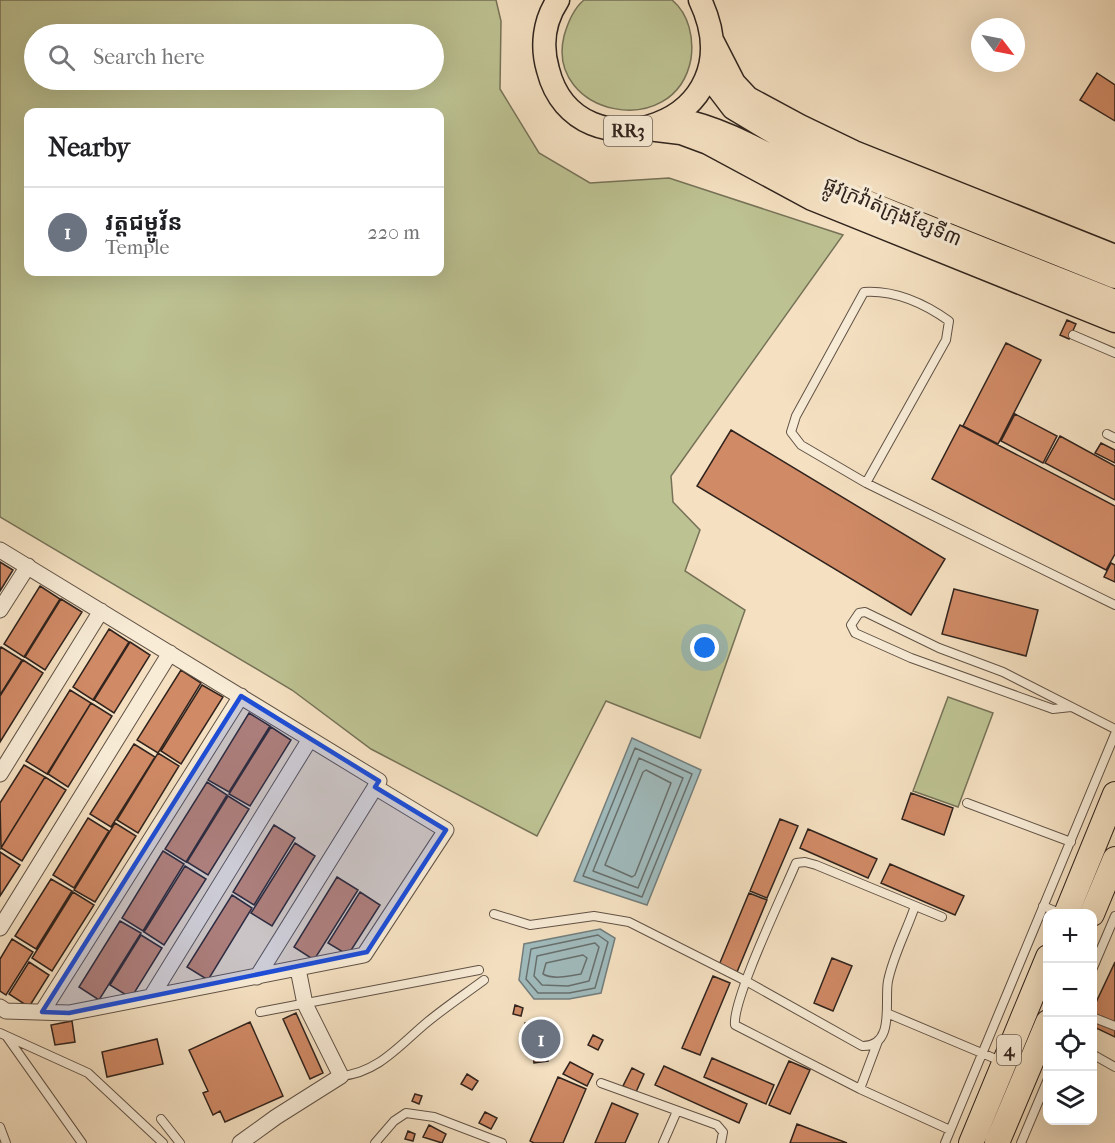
<!DOCTYPE html>
<meta charset="utf-8">
<style>
body{margin:0;font-family:"IM FELL French Canon","Noto Sans Khmer",serif;background:#f2f2f2;color:#202124}
.controls{position:absolute;right:18px;bottom:18px;display:grid;overflow:hidden;border-radius:12px;box-shadow:0 6px 24px #0002}
.controls button{width:54px;height:54px;display:grid;place-items:center;padding:0;border:0;border-bottom:2px solid #e0e0e0;background:#fff;color:#202124;font:30px sans-serif}
.compass{position:absolute;left:971px;top:18px;width:54px;height:54px;border-radius:50%;background:#fff;box-shadow:0 6px 24px #0002;rotate:122deg}
.you{position:absolute;left:705px;top:648px;width:21px;height:21px;margin:-15px;border:4px solid #fff;border-radius:50%;background:#1a73e8;box-shadow:0 0 0 9px #1a73e833}
.badge{display:grid;place-items:center;width:39px;height:39px;border-radius:50%;background:#8f2418;color:#fff;font-size:20px;font-weight:700}
.pin{position:absolute;translate:-50% -50%;border:3px solid #fff;box-shadow:0 2px 6px #0006}
.list{margin:0;padding:0;list-style:none}
h2{display:flex;justify-content:space-between;align-items:center;height:78px;margin:0;padding:0 24px;font-size:26px}
h2 small{font-size:20px;font-weight:400;color:#757577}
.list li{display:grid;grid-template-columns:39px 1fr auto;gap:18px;align-items:center;box-sizing:border-box;height:90px;padding:0 24px;border-top:2px solid #e0e0e0}
.list b{display:block;font-size:22px;white-space:nowrap}
.list p{margin:0;font-size:20px;white-space:nowrap;color:#757577}
.list em{font-size:20px;font-style:normal;color:#757577}
.icon{flex:none;width:33px;height:33px;fill:none;stroke:currentColor;stroke-width:2;stroke-linecap:round;stroke-linejoin:round}
.map{position:relative;flex:none;width:1115px;height:1143px;overflow:hidden}
.search{position:absolute;background:#fff;box-shadow:0 6px 24px #0002;left:24px;top:24px;width:420px;height:66px;display:flex;align-items:center;gap:15px;box-sizing:border-box;padding:0 21px;border-radius:33px;color:#757577;font-size:22px}
.panel{position:absolute;background:#fff;box-shadow:0 6px 24px #0002;left:24px;top:108px;width:420px;height:168px;border-radius:12px}
.map>svg:first-child{display:block}
.green{fill:#bdc292;stroke:#767258;stroke-width:1.5;fill-rule:evenodd}
.water{fill:#a0bbbd;stroke:#737e7d;stroke-width:1.5}
.lines{fill:none;stroke-linecap:round;stroke-linejoin:round}
.shore{stroke:#686f6d;stroke-width:1.5}
.building{fill:#d08a66;stroke:#30231d;stroke-width:1.5}
.service-casing{stroke:#615246;stroke-width:10}
.minor-casing{stroke:#615246;stroke-width:17}
.primary-casing{stroke:#30231d;stroke-width:25}
.trunk-casing{stroke:#30231d;stroke-width:26}
.service{stroke:#f8ecd7;stroke-width:8}
.minor{stroke:#f8ecd7;stroke-width:15}
.primary{stroke:#f5e1c2;stroke-width:22}
.trunk{stroke:#f5e1c2;stroke-width:24}
.marked{fill:#1d4ed8;fill-opacity:0.2;stroke:#1d4ed8;stroke-width:4.5;stroke-linejoin:round}
.labels{text-anchor:middle;stroke-width:6;stroke-linejoin:round;paint-order:stroke}
.shield{fill:#f8ecd7;stroke:#6c5f55;stroke-width:1.5}
.shield-label{font-size:18px;font-weight:bold;fill:#30231d}
.street-label{font-size:20px;fill:#30231d;stroke:#f8ecd7}
</style>
<div class="map">
<svg width="1115" height="1143" viewBox="0 0 1115 1143">
<rect width="100%" height="100%" fill="#f5e1c2"/>
<filter id="stains"><feTurbulence type="fractalNoise" baseFrequency=".00333" numOctaves="4"/><feColorMatrix values="0 0 0 0 .2 0 0 0 0 .09 0 0 0 0 .02 0 0 0 .5 -.17"/></filter>
<radialGradient id="worn" r=".72"><stop offset=".6" stop-color="#630" stop-opacity="0"/><stop offset="1" stop-color="#630" stop-opacity=".3"/></radialGradient>
<path class="green" d="M0,0H496L501,21L500,89L539,153L590,183L669,178L843,235L671,476L673,502L700,530L685,571L745,610L700,738L606,701L537,836L371,749L292,690L0,517ZM434,34V80H34V34ZM28,112H440V272H28Z
M584,0H672C689,14 694,38 691,59C675,143 545,115 564,36C568,22 573,9 584,0Z
M948,697L993,713L958,807L913,791Z"/>
<path class="water" d="M632,738L701,770L647,905L574,881Z
M600,929L615,938L601,993L569,999H534L519,980L524,944Z"/>
<g class="lines">
<path class="shore" d="M635,748L692,774L642,897L583,876Z
M639,758L683,778L638,888L593,871Z
M646,770L671,783L635,875L632,877L605,865L643,772Z
M598,935L608,942L595,988L569,993H538L526,979L531,949Z
M595,943L599,947L589,981L568,986L542,985L534,976L537,956Z
M583,955L587,958L581,974C570,976 553,980 543,974L546,963Z"/>
</g>
<path class="building" d="M1097,73L1115,85V121L1080,100Z
M1067,320L1076,324L1069,339L1060,335Z
M1006,343L1041,360L998,444L963,426Z
M1015,414L1057,436L1043,463L1001,441Z
M960,425L1115,506V554L1106,570L932,479Z
M731,430L945,559L911,615L697,486Z
M1060,436L1115,466V500L1045,463Z
M1101,443L1115,450V463L1095,453Z
M0,562L13,570L0,591Z
M1111,563L1115,565V582L1104,577Z
M40,586L60,599L24,657L4,644Z
M954,589L1038,610L1026,656L942,634Z
M61,599L82,612L45,670L25,657Z
M109,629L129,642L93,700L73,687Z
M130,642L150,655L114,713L94,700Z
M1,647L22,660L0,695V649Z
M23,660L43,673L0,742V696Z
M181,670L201,683L158,753L137,740Z
M202,685L223,697L181,764L161,751Z
M70,690L91,703L47,774L26,761Z
M91,703L112,716L68,787L48,774Z
M249,713L270,726L229,792L208,780Z
M271,727L291,740L250,806L229,794Z
M134,744L155,757L111,827L90,814Z
M158,753L179,766L138,833L117,820Z
M24,765L45,777L1,848L0,803Z
M45,777L66,790L22,861L1,848Z
M207,782L227,795L186,862L165,849Z
M911,793L953,808L944,835L902,819Z
M228,796L249,809L208,875L187,862Z
M88,818L109,831L74,888L53,875Z
M780,819L798,826L767,898L750,891Z
M115,823L136,836L95,902L74,890Z
M274,825L295,838L254,905L233,892Z
M808,829L877,859L868,878L800,848Z
M295,843L315,856L272,926L251,913Z
M163,851L184,864L143,931L122,918Z
M0,852L20,865L0,896Z
M890,864L964,896L955,915L881,883Z
M185,866L206,879L164,945L144,932Z
M337,877L358,890L314,960L294,947Z
M51,879L72,891L36,949L15,936Z
M73,892L94,905L52,971L32,958Z
M360,892L380,905L348,955L328,943Z
M749,893L767,900L737,972L719,965Z
M232,895L252,908L208,980L187,967Z
M120,921L141,933L99,1000L79,987Z
M141,935L162,948L131,998L110,985Z
M12,939L33,952L6,995L0,991V959Z
M832,958L852,966L833,1011L814,1003Z
M29,962L49,975L29,1007L9,994Z
M1115,962V1037L1092,1026V1011Z
M713,976L730,983L700,1055L682,1048Z
M515,1005L523,1008L521,1016L513,1014Z
M296,1013L323,1073L310,1079L283,1019Z
M72,1021L75,1042L55,1045L51,1025Z
M250,1022L283,1096L225,1122L220,1111L213,1115L203,1093L208,1091L189,1050Z
M525,1023L536,1024L534,1039L524,1038Z
M593,1035L603,1040L598,1050L588,1045Z
M157,1039L163,1064L107,1077L102,1052Z
M546,1044L548,1061L534,1063L532,1046Z
M712,1058L774,1085L766,1104L704,1077Z
M789,1061L810,1070L790,1114L769,1105Z
M570,1062L593,1074L587,1086L563,1074Z
M664,1066L747,1104L739,1123L655,1085Z
M632,1068L644,1074L636,1092L623,1086Z
M467,1074L478,1081L472,1090L461,1084Z
M558,1077L586,1089L563,1143H534L530,1141Z
M415,1094L422,1096L419,1104L412,1101Z
M612,1103L638,1114L625,1143H595Z
M485,1112L497,1118L491,1129L479,1123Z
M797,1124L847,1143H790Z
M429,1125L446,1134L442,1143L423,1137Z
M408,1131L415,1134L413,1141L405,1139Z"/>
<g class="lines">
<g class="service-casing">
<path id="service" d="M1073,335L1115,353
M1107,434L1115,438
M866,483L801,445L791,432L796,416L864,292C895,290 925,304 949,321L946,340L866,483L1115,605
M1071,707L1053,709L911,658L855,633L851,625L859,613L865,612L939,648L1003,672L1115,729
M967,803L1071,842
M1043,906L1062,914
M494,914L530,925L594,916L629,922L746,981L862,1046C896,1047 884,1000 888,981C893,956 907,930 915,906
M942,917L816,865L805,862L796,863C784,892 732,1000 735,1025L860,1089L950,1130
M1092,970L1115,916
M260,1012L479,970
M889,1014L1003,1062
M1092,1017L1115,1026
M0,1033L88,1073L163,1143
M7,1037L82,1143
M1092,1054L1115,1067
M341,1076C377,1073 399,1046 425,1024C444,1008 465,994 484,980
M601,1083L717,1125L723,1132L721,1143
M860,1089L878,1041
M161,1119L180,1143
M0,1127L6,1143
M375,1143L394,1121L406,1113L434,1117L502,1143
M663,1143L677,1111
M945,1143L1115,734
M1021,1143L1048,1079"/>
</g>
<g class="minor-casing">
<path id="minor" d="M0,550L379,781L257,977
M0,610L28,566
M0,774L101,611
M0,928L170,653
M151,997L310,739
M0,1007L6,1011L69,1013L364,955L446,830L375,787
M42,1012L241,696
M240,1143L276,1117L341,1076L305,1004L298,969"/>
</g>
<g class="primary-casing">
<path id="primary" d="M558,0C544,21 541,46 548,70C576,181 760,126 700,0
M713,42L734,83L748,98L800,126L854,152L1115,256
M710,67L717,87L733,108L798,147L843,168L1115,277
M677,119C734,130 782,165 835,188C928,228 1022,264 1115,301
M648,129L681,133L708,143L812,199L1115,321"/>
</g>
<g class="trunk-casing">
<path id="trunk" d="M1066,914L1115,794
M1092,914L1115,859
M971,1143L1048,957
M997,1143L1048,1022"/>
</g>
<use href="#service" class="service"/>
<use href="#minor" class="minor"/>
<use href="#primary" class="primary"/>
<use href="#trunk" class="trunk"/>
</g>
<path class="marked" d="M241,696L379,781L375,787L446,830L367,952L69,1013L42,1012Z"/>
<g class="labels">
<g class="shield">
<rect x="604" y="116" width="48" height="30" rx="4.5"/>
<rect x="997" y="1035" width="24" height="30" rx="4.5"/>
</g>
<g class="shield-label">
<text x="628" y="137">RR3</text>
<text x="1009" y="1056">4</text>
</g>
<g class="street-label">
<text transform="translate(893 211) rotate(23)" y="7">ផ្លូវក្រវ៉ាត់ក្រុងខ្សែទី៣</text>
</g>
</g>
<rect width="100%" height="100%" filter="url(#stains)"/>
<rect width="100%" height="100%" fill="url(#worn)"/>
</svg>
<div class="controls">
<button>+</button>
<button>−</button>
<button><svg class="icon" aria-label="locate" viewBox="0 0 24 24"><circle cx="12" cy="12" r="6"/><path d="M12 2v4M12 18v4M2 12h4M18 12h4"/></svg></button>
<button><svg class="icon" aria-label="layers" viewBox="0 0 24 24"><path d="M12 4l9 5-9 5-9-5zM3 14l9 5 9-5"/></svg></button>
</div>
<svg class="compass" viewBox="-18 -18 36 36"><path d="M0-13l5 13h-10z" fill="#e53935"/><path d="M0 13l5-13h-10z" fill="#757577"/></svg>
<div class="you"></div>
<div class="pin badge" style="left:541px;top:1039px;background:#6b7280">1</div>
<div class="search"><svg class="icon" aria-label="search" viewBox="0 0 24 24"><circle cx="10" cy="10" r="6"/><path d="M15 15l6 6"/></svg>Search here</div>
<section class="panel">
<h2>Nearby<small></small></h2>
<ul class="list">
<li><span class="badge" style="background:#6b7280">1</span><div><b>វត្តជម្ពូវ័ន</b><p>Temple</p></div><em>220 m</em></li>
</ul>
</section>
</div>
